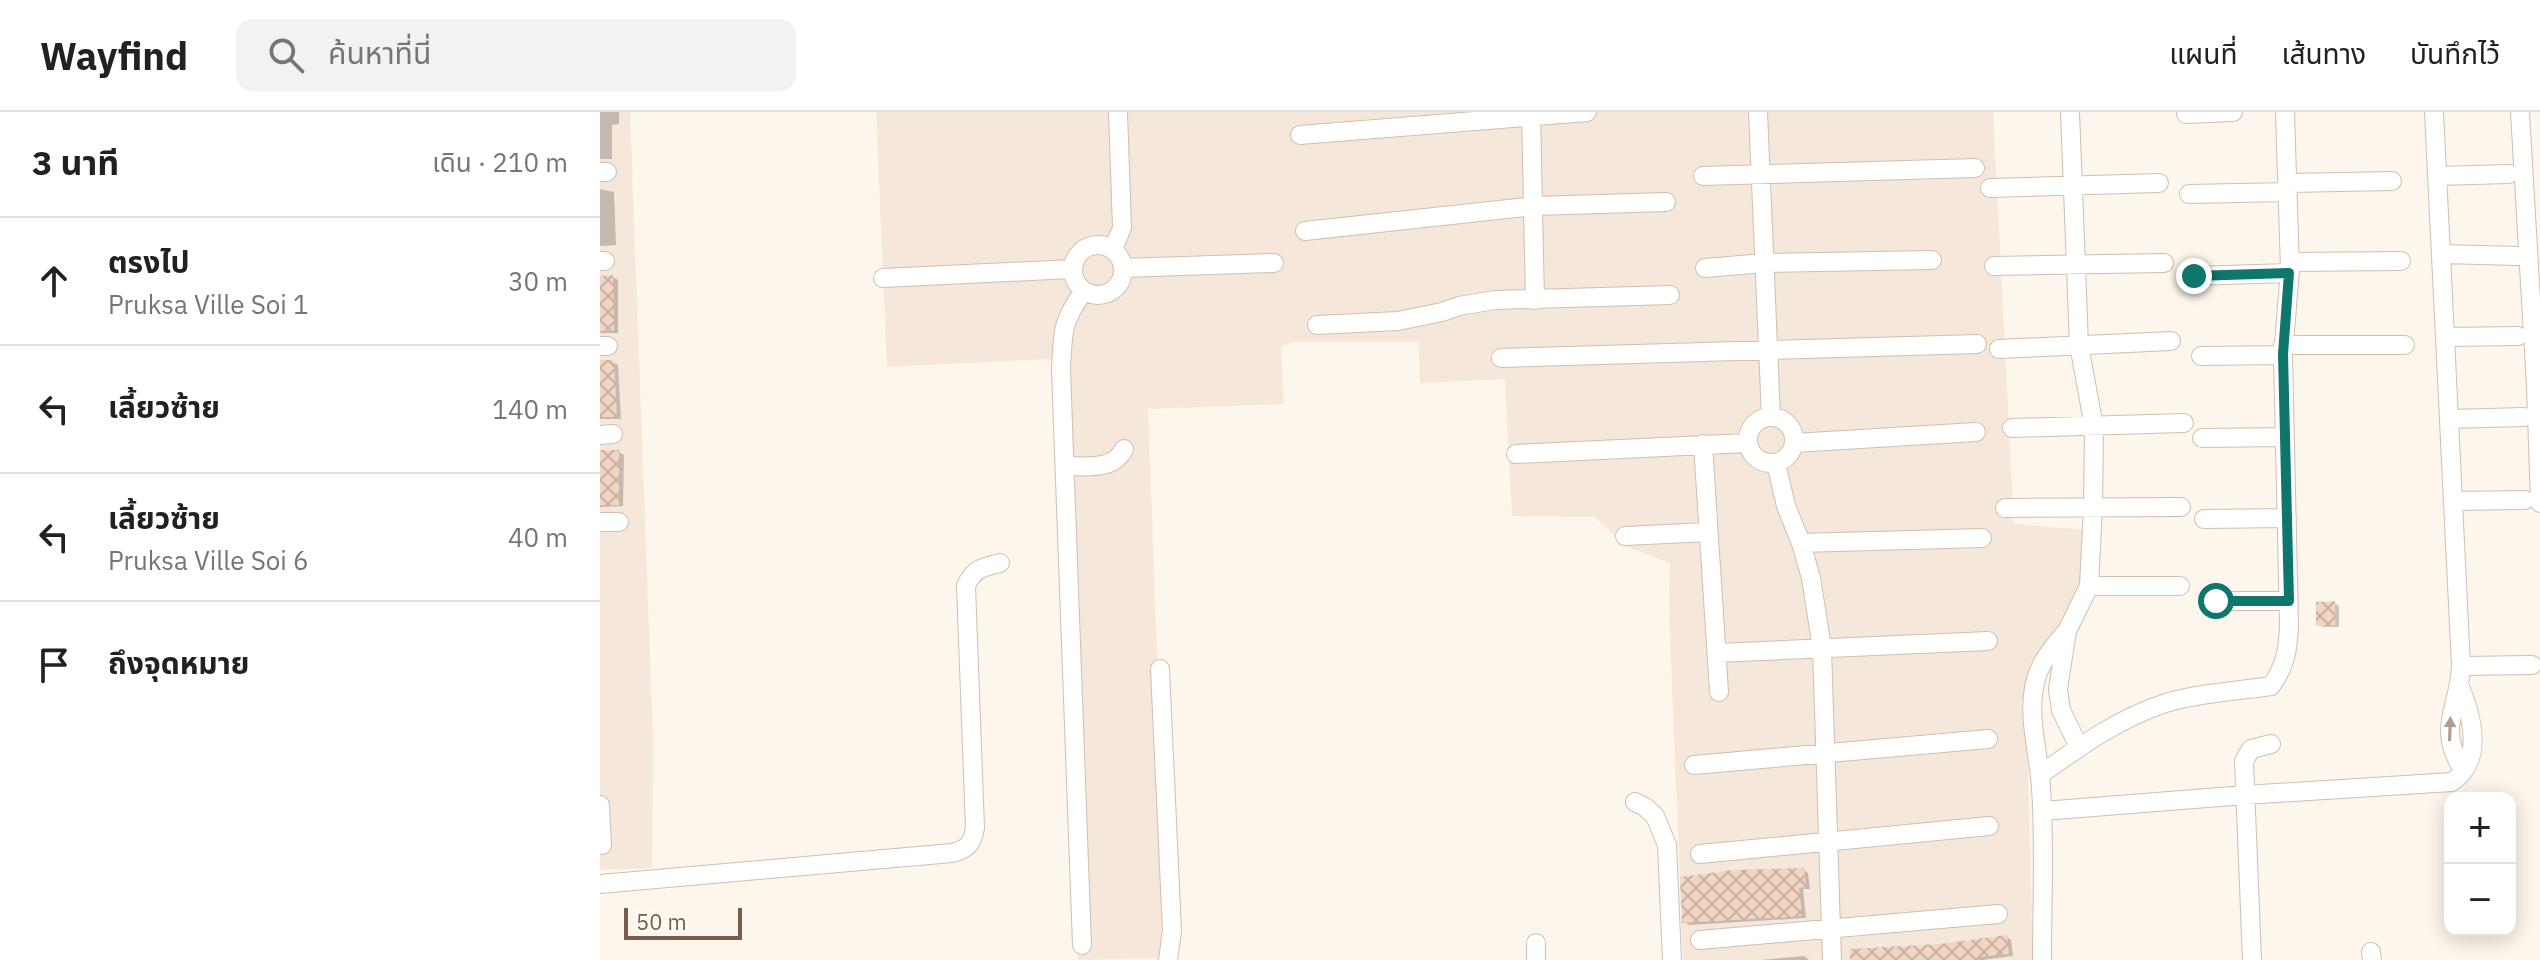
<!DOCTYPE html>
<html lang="th">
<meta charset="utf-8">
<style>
body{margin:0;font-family:"IBM Plex Sans","Noto Sans Thai",sans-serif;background:#f2f2f2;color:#202124}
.controls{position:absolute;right:24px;bottom:24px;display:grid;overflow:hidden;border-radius:16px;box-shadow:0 4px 20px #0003}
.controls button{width:72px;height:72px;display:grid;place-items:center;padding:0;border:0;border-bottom:2px solid #e0e0e0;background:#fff;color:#202124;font:40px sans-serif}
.scale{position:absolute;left:24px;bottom:20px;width:118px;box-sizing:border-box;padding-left:8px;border:4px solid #7a5c4d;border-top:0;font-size:22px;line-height:28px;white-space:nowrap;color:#7a5c4d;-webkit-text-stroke:6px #fffaf3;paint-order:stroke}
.stop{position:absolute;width:24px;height:24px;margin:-18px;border:6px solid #0f766e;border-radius:50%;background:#fff}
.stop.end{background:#0f766e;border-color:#fff;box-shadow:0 2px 8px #0008}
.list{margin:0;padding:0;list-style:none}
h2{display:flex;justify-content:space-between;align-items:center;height:104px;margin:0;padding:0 32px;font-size:34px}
h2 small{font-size:26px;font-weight:400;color:#757577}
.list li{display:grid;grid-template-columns:52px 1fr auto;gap:24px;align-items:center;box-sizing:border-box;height:128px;padding:0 32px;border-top:2px solid #e0e0e0}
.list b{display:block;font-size:30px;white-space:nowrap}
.list p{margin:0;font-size:26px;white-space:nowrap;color:#757577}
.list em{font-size:26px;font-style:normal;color:#757577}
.icon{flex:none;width:44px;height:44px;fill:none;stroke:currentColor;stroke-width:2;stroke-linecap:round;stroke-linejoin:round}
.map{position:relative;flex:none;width:1940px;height:848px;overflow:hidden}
header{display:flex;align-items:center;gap:48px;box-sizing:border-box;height:112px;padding:0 40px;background:#fff;border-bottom:2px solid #e0e0e0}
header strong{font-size:38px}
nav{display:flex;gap:44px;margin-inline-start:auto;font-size:28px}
.search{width:560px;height:72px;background:#f2f2f2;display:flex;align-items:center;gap:20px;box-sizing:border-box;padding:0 28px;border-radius:16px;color:#757577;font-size:30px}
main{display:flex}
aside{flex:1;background:#fff}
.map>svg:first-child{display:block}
.residential{fill:#f5e8da}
.shadow{fill:#0003}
.building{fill:url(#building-cross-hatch)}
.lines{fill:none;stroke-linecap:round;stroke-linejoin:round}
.minor-casing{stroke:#d1beb0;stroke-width:20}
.minor{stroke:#fff;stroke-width:18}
.oneway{fill:#af9d94}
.route{stroke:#0f766e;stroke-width:10}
</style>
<header>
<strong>Wayfind</strong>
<div class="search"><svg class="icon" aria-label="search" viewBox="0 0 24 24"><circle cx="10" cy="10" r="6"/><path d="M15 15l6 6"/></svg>ค้นหาที่นี่</div>
<nav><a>แผนที่</a><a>เส้นทาง</a><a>บันทึกไว้</a></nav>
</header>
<main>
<aside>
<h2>3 นาที<small>เดิน · 210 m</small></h2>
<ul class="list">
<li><svg class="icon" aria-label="ahead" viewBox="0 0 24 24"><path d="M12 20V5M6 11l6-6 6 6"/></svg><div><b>ตรงไป</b><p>Pruksa Ville Soi 1</p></div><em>30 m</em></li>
<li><svg class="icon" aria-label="left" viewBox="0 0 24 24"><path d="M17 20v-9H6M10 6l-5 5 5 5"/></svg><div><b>เลี้ยวซ้าย</b></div><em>140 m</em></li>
<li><svg class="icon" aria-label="left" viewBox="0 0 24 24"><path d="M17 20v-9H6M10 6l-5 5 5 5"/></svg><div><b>เลี้ยวซ้าย</b><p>Pruksa Ville Soi 6</p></div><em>40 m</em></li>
<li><svg class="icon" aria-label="arrive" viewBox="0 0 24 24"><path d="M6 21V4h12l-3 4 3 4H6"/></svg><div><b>ถึงจุดหมาย</b></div></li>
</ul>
</aside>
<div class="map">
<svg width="1940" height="848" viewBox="0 0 1940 848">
<defs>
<pattern id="building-cross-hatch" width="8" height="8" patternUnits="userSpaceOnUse" patternTransform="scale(2)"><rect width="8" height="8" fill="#f3d5c3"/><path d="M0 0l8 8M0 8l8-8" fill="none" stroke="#cab0a1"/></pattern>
</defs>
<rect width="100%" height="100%" fill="#fdf6ec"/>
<path class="residential" d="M0,0H30L53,626L52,756L0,758Z
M276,0H1393L1414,412L1486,418L1492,486L1440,551L1427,623L1433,848H1083L1069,498L1070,451L1027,435L995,405L912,404L905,267L820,271L819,230H693L681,235L684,292L548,297L568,846L478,848L452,247L287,255Z"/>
<path class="shadow" d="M0,0H19V12L12,13V47H0Z
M0,77L14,80L16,133L0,134Z
M13,165L18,168V221H0V166Z
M0,250H13L18,253L21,307H0Z
M0,340H19L24,343L23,394L0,395Z
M1734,491L1739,494V515H1723L1718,513Z
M1204,758L1208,761L1210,777H1203L1206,806L1089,813L1084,810Z
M1407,825L1411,828L1413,844L1382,848H1252Z
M1204,844L1209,848H1160Z"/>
<path class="building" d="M13,163L14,219H0V164Z
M0,248H14L17,305H0Z
M0,338H19V393H0Z
M1735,489V513L1716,514V490Z
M1204,756L1206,775L1199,776L1202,804L1082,811L1080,765L1133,758Z
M1407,823L1409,842L1378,845V848H1250L1249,837L1340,832Z"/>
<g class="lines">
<g class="minor-casing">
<path id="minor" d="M931,0L935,188
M1158,0L1171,305
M1470,0L1479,233L1494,315L1493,396L1489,474L1467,519L1458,577L1461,598L1479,635
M1834,0L1861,554C1859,598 1836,615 1863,658
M1920,0L1936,274L1940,391
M1586,2L1633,0
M700,23L987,0
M0,60H7
M1103,64L1375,56
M1837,64L1909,62
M1688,71L1792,69
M1390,76L1559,71
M1589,82L1688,80
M705,119L935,94L1066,90
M473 158a25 25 0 1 1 50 0a25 25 0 1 1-50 0Z
M513,137L522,116L518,0
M1841,142L1918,144
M0,149H5
M1690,150L1801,149
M1394,154L1564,151
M523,156L674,151
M1105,156L1164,151L1332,148
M1594,164L1689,161
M283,166L472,157
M717,213L798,209L842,200L859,194L895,188L1070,183
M1845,225L1918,224
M1683,233H1805
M0,234H8
M1399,237L1571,229
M1601,244L1683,243
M901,246L1377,232
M1148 328a23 23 0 1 1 46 0a23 23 0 1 1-46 0Z
M1849,307L1924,305
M1412,316L1584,311
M0,323L13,322
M1602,326L1685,325
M1194,331L1376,320
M1103,332L1119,580
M916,342L1147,331
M1176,351L1186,394L1201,431L1211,466L1222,536L1232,848
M465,354C487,354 513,359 524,337
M1853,389L1925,388
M1405,396L1581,395
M1604,407L1687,406
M0,410H19
M1025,424L1108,420
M1201,431L1382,426
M1489,474H1580
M1616,489H1689
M1117,541L1388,529
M1861,554L1932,553
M560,557L572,819L568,848
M1094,653L1388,627
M1441,662C1479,635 1521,605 1566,591C1599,581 1637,579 1671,574C1685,555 1688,538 1689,514L1683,243L1690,158L1685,0
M1035,690L1045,695L1055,704L1067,733L1072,848
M0,693L2,733
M1443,699L1645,683L1852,670C1884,648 1872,604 1860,575
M1100,742L1389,714
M0,772L352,741C368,737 372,732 375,716L366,474C373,457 383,455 400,451
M1100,828L1398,802
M936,831V848
M482,833L461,258C463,220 461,212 483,180
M1771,840L1772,848
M1442,848C1442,791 1445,733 1441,676C1439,639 1426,604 1436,567C1441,549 1453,535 1465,521
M1652,848L1644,649L1651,637L1671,632"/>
</g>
<use href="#minor" class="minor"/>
</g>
<defs><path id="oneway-solid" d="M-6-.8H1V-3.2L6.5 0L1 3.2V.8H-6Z" transform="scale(2)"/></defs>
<use class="oneway" href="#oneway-solid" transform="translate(1850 617) rotate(-88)"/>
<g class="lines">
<path class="route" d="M1594,164L1689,161L1683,242L1689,489H1616"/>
</g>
</svg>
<div class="controls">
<button>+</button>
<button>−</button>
</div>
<div class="scale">50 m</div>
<div class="stop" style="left:1616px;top:489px"></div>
<div class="stop end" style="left:1594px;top:164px"></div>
</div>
</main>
